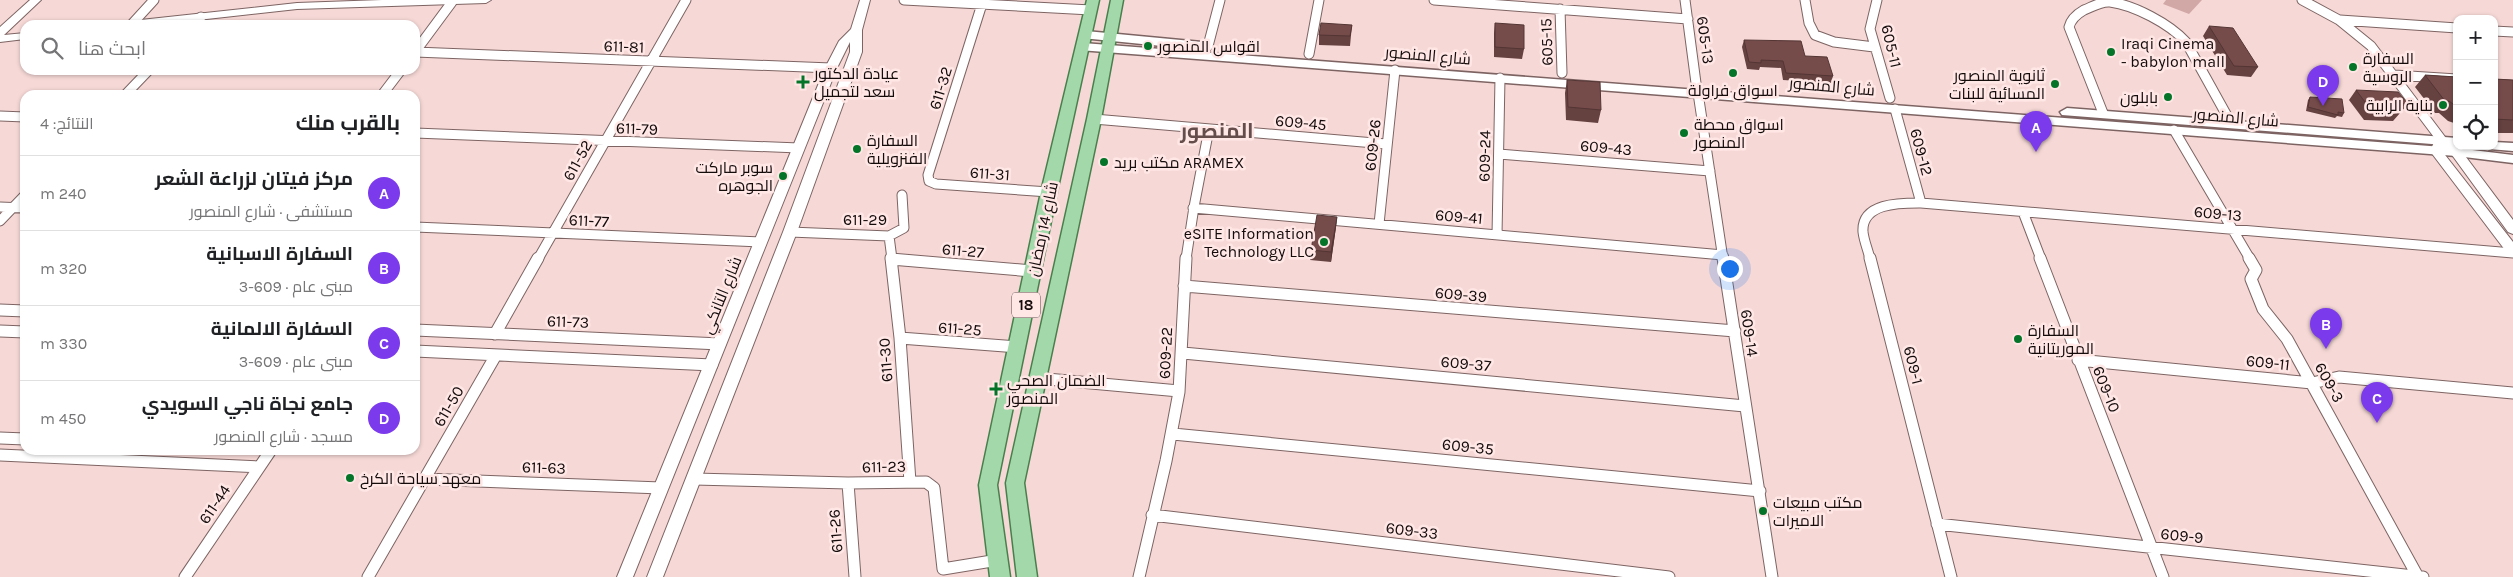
<!DOCTYPE html>
<html lang="ar">
<meta charset="utf-8">
<style>
body{margin:0;font-family:Karla,Cairo,sans-serif;background:#f6f6f6;color:#202124;direction:rtl}
.controls{position:absolute;right:15px;top:15px;display:grid;overflow:hidden;border-radius:10px;box-shadow:0 1px 4px #0004}
.controls button{width:45px;height:45px;display:grid;place-items:center;padding:0;border:0;border-bottom:1px solid #e0e0e0;background:#fff;color:#202124;font:25px sans-serif}
.you{position:absolute;left:1729px;top:268px;width:18px;height:18px;margin:-12px;border:4px solid #fff;border-radius:50%;background:#1a73e8;box-shadow:0 0 0 8px #1a73e833}
.badge{display:grid;place-items:center;width:32px;height:32px;border-radius:50%;background:#7c3aed;color:#fff;font-size:16px;font-weight:700}
.pin{position:absolute;translate:-50% -41px;filter:drop-shadow(0 1px 2px #0008)}
.pin::after{content:'';position:absolute;top:26px;width:18px;height:15px;background:inherit;clip-path:polygon(0 0,100% 0,50% 100%)}
.list{margin:0;padding:0;list-style:none}
h2{display:flex;justify-content:space-between;align-items:center;height:65px;margin:0;padding:0 20px;font-size:21px}
h2 small{font-size:16px;font-weight:400;color:#757577}
.list li{display:grid;grid-template-columns:32px 1fr auto;gap:15px;align-items:center;box-sizing:border-box;height:75px;padding:0 20px;border-top:1px solid #e0e0e0}
.list b{display:block;font-size:19px;white-space:nowrap}
.list p{margin:0;font-size:16px;white-space:nowrap;color:#757577}
.list em{font-size:16px;font-style:normal;color:#757577}
.icon{flex:none;width:28px;height:28px;fill:none;stroke:currentColor;stroke-width:2;stroke-linecap:round;stroke-linejoin:round}
.map{position:relative;flex:none;width:2513px;height:577px;overflow:hidden;direction:ltr}
.search{position:absolute;background:#fff;box-shadow:0 1px 4px #0004;left:20px;top:20px;width:400px;height:55px;display:flex;align-items:center;gap:12px;box-sizing:border-box;padding:0 18px;border-radius:15px;color:#757577;font-size:19px}
.panel{position:absolute;background:#fff;box-shadow:0 1px 4px #0004;left:20px;top:90px;width:400px;height:365px;border-radius:15px;direction:rtl}
.map>svg:first-child{display:block}
.green{fill:#d2a8a6}
.lines{fill:none;stroke-linecap:round;stroke-linejoin:round}
.minor-far1-casing{stroke:#7d6463;stroke-width:11}
.minor-casing{stroke:#7d6463;stroke-width:13}
.tertiary-casing{stroke:#7d6463;stroke-width:2}
.secondary-casing{stroke:#7d6463;stroke-width:3}
.primary-casing{stroke:#497f4d;stroke-width:3}
.minor-far1{stroke:#fff;stroke-width:9}
.minor{stroke:#fff;stroke-width:11}
.tertiary{fill:#fff;fill-rule:evenodd}
.secondary{fill:#fff;fill-rule:evenodd}
.primary{fill:#a3d8aa;fill-rule:evenodd}
.wall{fill:#654140}
.shaded-wall{fill:#533534}
.building{fill:#764c4b;stroke:#533534}
.poi-dot{fill:#047428;stroke:#ffe7e6;stroke-width:2}
.labels{text-anchor:middle;stroke-width:5;stroke-linejoin:round;paint-order:stroke}
.shield{fill:#ffe7e6;stroke:#5a4d4d;stroke-width:1}
.shield-label{font-size:15px;font-weight:bold;fill:#140b0b}
.street-label{font-size:16px;fill:#140b0b;stroke:#ffe7e6}
.poi-label{font-size:16px;fill:#140b0b;stroke:#ffe7e6;text-anchor:start}
.district-label{font-size:21px;font-weight:bold;fill:#654d4c;stroke:#ffe7e6}
</style>
<div class="map">
<svg width="2513" height="577" viewBox="0 0 2513 577">
<rect width="100%" height="100%" fill="#f6d9d7"/>
<path class="green" d="M2166,0H2202L2189,14L2163,4Z"/>
<g class="lines">
<g class="minor-far1-casing">
<path id="minor-far1" d="M904,0L1091,10
M1434,0L1688,19
M1685,0L1696,83
M1805,0L1809,23L1815,35L1834,42L1874,47
M1877,0L1870,29L1890,98
M2302,0L2339,20L2371,46L2441,139
M982,4L928,175L929,181L936,184L1049,192
M1560,9L1562,73
M2340,20L2457,28
M132,24L154,0
M193,25L201,17
M2494,31L2513,32
M1208,46L1220,0
M415,52L831,68
M415,52L452,2
M1309,54L1319,0
M2394,75L2457,79
M1698,93L1723,259
M125,95L149,70
M382,95L401,70
M1895,109L1921,203
M2103,113L2069,27C2071,19 2077,14 2084,10C2092,7 2101,1 2110,2C2134,5 2170,24 2186,42L2231,123
M0,116L25,117
M1094,119L1386,144
M2174,130L2250,259
M415,133L799,148
M1499,154L1710,171
M0,207L25,208
M1193,208L1723,255
M2023,212L2041,259
M0,221L25,195
M1379,224L1395,70
M415,227L761,242
M790,232L889,236L904,228L902,195
M1497,235L1500,78
M889,236L892,259
M538,259L686,0
M891,259H894
M1186,259L1194,207L1209,129
M1870,259C1868,250 1864,241 1863,232C1861,202 1902,203 1921,203L2513,253"/>
</g>
<g class="minor-casing">
<path id="minor" d="M891,258L900,338L910,482
M1723,258L1772,577
M1870,258L1951,577
M2040,258L2163,577
M2249,258L2256,270L2251,279L2263,309L2287,339L2418,577
M891,259L1032,271
M1184,286L1735,331
M0,310L25,311
M415,330L720,344
M0,331L25,332
M495,334L538,258
M900,338L1018,347
M415,351L712,365
M1183,353L1745,406
M2078,360L2312,383L2339,377L2513,393
M1036,378L1179,391
M1173,434L1760,491
M0,438L25,439
M0,455L259,467
M425,479L661,488
M694,479L848,483L926,482L934,488L943,569L998,560
M848,483L855,577
M1152,515L1669,577
M1937,524L2423,577
M185,577L271,450
M368,577L496,355
M1139,577L1166,461L1179,392L1186,258"/>
</g>
<g class="tertiary-casing">
<path id="tertiary" d="M30,0H41L4,35L25,33V39L0,42V27Z
M382,0H491L486,3L297,9L153,25H116L122,22L297,3Z
M860,0H870L862,30V52L797,232L663,577H647L783,232L850,52V42L837,68L633,577H617L825,68L839,41L851,29Z
M2441,135L2460,149L2513,220V234L2508,232L2452,155L2444,148L2442,151L2513,242V256L2508,254L2430,151L2437,136Z"/>
</g>
<g class="secondary-casing">
<path id="secondary" d="M1086,31L1202,42L1208,46L1202,50L1082,38L1080,35L1082,32Z
M1083,43L2456,148L2513,155V163L2456,156L1079,50L1077,47L1079,44Z
M2067,108L2457,138V146L2062,115L2060,112Z
M2494,142L2513,143V151L2489,149L2487,146H2494Z"/>
</g>
<g class="primary-casing">
<path id="primary" d="M1087,0H1099L1057,192L997,485L1010,577H990L979,485L1041,192Z
M1111,0H1123L1101,119L1024,483L1037,577H1017L1006,483L1087,119Z"/>
</g>
<use href="#minor-far1" class="minor-far1"/>
<use href="#minor" class="minor"/>
<use href="#tertiary" class="tertiary"/>
<use href="#secondary" class="secondary"/>
<use href="#primary" class="primary"/>
</g>
<path class="wall" d="M1495,23L1524,49L1522,59L1494,57V33Z
M1352,25L1350,46L1319,45V35Z
M2209,26L2258,67L2251,77L2227,75L2203,36Z
M1744,40L1805,56L1833,76L1831,83L1783,80L1781,68L1760,67L1759,70L1747,69L1742,47Z
M2425,75L2457,77V124L2448,121L2439,113H2435L2415,87Z
M2494,79L2513,80V133H2494Z
M1567,80L1601,110L1598,123L1566,120L1565,93Z
M2356,90L2408,104L2393,121L2364,120L2349,100Z
M2310,97L2344,113L2342,117L2337,116L2335,118L2306,111L2308,100Z
M1337,217L1336,227L1331,262L1310,260L1311,250Z"/>
<path class="shaded-wall" d="M1337,217L1336,227L1331,262V252Z"/>
<path class="building" d="M1321,23L1352,25L1350,36L1319,35Z
M1495,23L1524,25V49L1495,47Z
M2209,26L2233,28L2258,67L2234,66Z
M1744,40L1801,41L1805,56L1827,57L1833,76L1786,73L1783,61L1761,60V63L1749,62Z
M2425,75L2457,77V107L2449,101H2445Z
M2494,79L2513,80V120L2494,119Z
M1567,80L1600,82L1601,110L1568,107Z
M2356,90L2398,92L2408,104L2395,103L2401,111L2371,110Z
M2310,97L2342,99L2344,113L2338,112V115L2308,107Z
M1317,215L1337,217L1331,252L1311,250Z"/>
<g class="poi-dot">
<circle cx="1148" cy="46" r="5"/>
<circle cx="2111" cy="52" r="5"/>
<circle cx="2353" cy="67" r="5"/>
<circle cx="1733" cy="73" r="5"/>
<path d="M800.5 74.5h5v5h5v5h-5v5h-5v-5h-5v-5h5z"/>
<circle cx="2055" cy="84" r="5"/>
<circle cx="2168" cy="97" r="5"/>
<circle cx="2443" cy="105" r="5"/>
<circle cx="1684" cy="133" r="5"/>
<circle cx="857" cy="149" r="5"/>
<circle cx="1104" cy="162" r="5"/>
<circle cx="783" cy="176" r="5"/>
<circle cx="1324" cy="242" r="5"/>
<circle cx="2018" cy="339" r="5"/>
<path d="M993.5 381.5h5v5h5v5h-5v5h-5v-5h-5v-5h5z"/>
<circle cx="350" cy="478" r="5"/>
<circle cx="1763" cy="511" r="5"/>
</g>
<g class="labels">
<rect class="shield" x="1012" y="292.5" width="28" height="25" rx="4"/>
<g class="shield-label">
<text x="1026" y="310">18</text>
</g>
<g class="street-label">
<text transform="translate(1706 40) rotate(82)" y="6">605-13</text>
<text transform="translate(1546 42) rotate(-92)" y="6">605-15</text>
<text transform="translate(624 46) rotate(2)" y="6">611-81</text>
<text transform="translate(1892 46) rotate(77)" y="6">605-11</text>
<text transform="translate(1428 55) rotate(5)" y="6">شارع المنصور</text>
<text transform="translate(1832 86) rotate(5)" y="6">شارع المنصور</text>
<text transform="translate(940 88) rotate(-73)" y="6">611-32</text>
<text transform="translate(2236 117) rotate(5)" y="6">شارع المنصور</text>
<text transform="translate(1301 122) rotate(5)" y="6">609-45</text>
<text transform="translate(637 128) rotate(2)" y="6">611-79</text>
<text transform="translate(1372 145) rotate(-84)" y="6">609-26</text>
<text transform="translate(1606 147) rotate(5)" y="6">609-43</text>
<text transform="translate(1922 152) rotate(75)" y="6">609-12</text>
<text transform="translate(1484 156) rotate(-89)" y="6">609-24</text>
<text transform="translate(577 160) rotate(-61)" y="6">611-52</text>
<text transform="translate(990 173) rotate(4)" y="6">611-31</text>
<text transform="translate(2218 213) rotate(5)" y="6">609-13</text>
<text transform="translate(1459 216) rotate(5)" y="6">609-41</text>
<text x="865" y="225">611-29</text>
<text transform="translate(589 220) rotate(3)" y="6">611-77</text>
<text transform="translate(1042 229) rotate(-78)" y="6">شارع 14 رمضان</text>
<text transform="translate(963 250) rotate(5)" y="6">611-27</text>
<text transform="translate(1461 294) rotate(5)" y="6">609-39</text>
<text transform="translate(721 295) rotate(-68)" y="6">شارع التانكي</text>
<text transform="translate(568 321) rotate(2)" y="6">611-73</text>
<text transform="translate(960 328) rotate(4)" y="6">611-25</text>
<text transform="translate(1750 333) rotate(82)" y="6">609-14</text>
<text transform="translate(1165 353) rotate(-87)" y="6">609-22</text>
<text transform="translate(885 360) rotate(-94)" y="6">611-30</text>
<text transform="translate(2268 362) rotate(6)" y="6">609-11</text>
<text transform="translate(1466 363) rotate(5)" y="6">609-37</text>
<text transform="translate(1914 365) rotate(76)" y="6">609-1</text>
<text transform="translate(2330 382) rotate(61)" y="6">609-3</text>
<text transform="translate(2107 389) rotate(68)" y="6">609-10</text>
<text transform="translate(448 406) rotate(-60)" y="6">611-50</text>
<text transform="translate(1468 446) rotate(6)" y="6">609-35</text>
<text transform="translate(884 466) rotate(-1)" y="6">611-23</text>
<text transform="translate(544 467) rotate(2)" y="6">611-63</text>
<text transform="translate(214 504) rotate(-56)" y="6">611-44</text>
<text transform="translate(1412 530) rotate(7)" y="6">609-33</text>
<text transform="translate(835 531) rotate(-94)" y="6">611-26</text>
<text transform="translate(2182 535) rotate(6)" y="6">609-9</text>
</g>
<g class="poi-label">
<text x="2121" y="49">Iraqi Cinema<tspan x="2121" dy="18">- babylon mall</tspan></text>
<text x="1158" y="52">اقواس المنصور</text>
<text x="2363" y="64">السفارة<tspan x="2363" dy="18">الروسية</tspan></text>
<text x="814" y="79">عيادة الدكتور<tspan x="814" dy="18">سعد لتجميل</tspan></text>
<text x="2045" y="81" text-anchor="end">ثانوية المنصور<tspan x="2045" dy="18">المسائية للبنات</tspan></text>
<text x="1733" y="96" text-anchor="middle">اسواق فراولة</text>
<text x="2158" y="103" text-anchor="end">بابلون</text>
<text x="2433" y="111" text-anchor="end">بناية الرابية</text>
<text x="1694" y="130">اسواق محطة<tspan x="1694" dy="18">المنصور</tspan></text>
<text x="867" y="146">السفارة<tspan x="867" dy="18">الفنزويلية</tspan></text>
<text x="1114" y="168">مكتب بريد ARAMEX</text>
<text x="773" y="173" text-anchor="end">سوبر ماركت<tspan x="773" dy="18">الجوهره</tspan></text>
<text x="1314" y="239" text-anchor="end">eSITE Information<tspan x="1314" dy="18">Technology LLC</tspan></text>
<text x="2028" y="336">السفارة<tspan x="2028" dy="18">الموريتانية</tspan></text>
<text x="1007" y="386">الضمان الصحي<tspan x="1007" dy="18">المنصور</tspan></text>
<text x="360" y="484">معهد سياحة الكرخ</text>
<text x="1773" y="508">مكتب مبيعات<tspan x="1773" dy="18">الاميرات</tspan></text>
</g>
<g class="district-label">
<text x="1217" y="138">المنصور</text>
</g>
</g>
</svg>
<div class="controls">
<button>+</button>
<button>−</button>
<button><svg class="icon" aria-label="locate" viewBox="0 0 24 24"><circle cx="12" cy="12" r="6"/><path d="M12 2v4M12 18v4M2 12h4M18 12h4"/></svg></button>
</div>
<div class="you"></div>
<div class="pin badge" style="left:2036px;top:152px">A</div>
<div class="pin badge" style="left:2326px;top:349px">B</div>
<div class="pin badge" style="left:2377px;top:423px">C</div>
<div class="pin badge" style="left:2323px;top:106px">D</div>
<div class="search"><svg class="icon" aria-label="search" viewBox="0 0 24 24"><circle cx="10" cy="10" r="6"/><path d="M15 15l6 6"/></svg>ابحث هنا</div>
<section class="panel">
<h2>بالقرب منك<small>النتائج: 4</small></h2>
<ul class="list">
<li><span class="badge">A</span><div><b>مركز فيتان لزراعة الشعر</b><p>مستشفى · شارع المنصور</p></div><em>240 m</em></li>
<li><span class="badge">B</span><div><b>السفارة الاسبانية</b><p>مبنى عام · 609-3</p></div><em>320 m</em></li>
<li><span class="badge">C</span><div><b>السفارة الالمانية</b><p>مبنى عام · 609-3</p></div><em>330 m</em></li>
<li><span class="badge">D</span><div><b>جامع نجاة ناجي السويدي</b><p>مسجد · شارع المنصور</p></div><em>450 m</em></li>
</ul>
</section>
</div>
